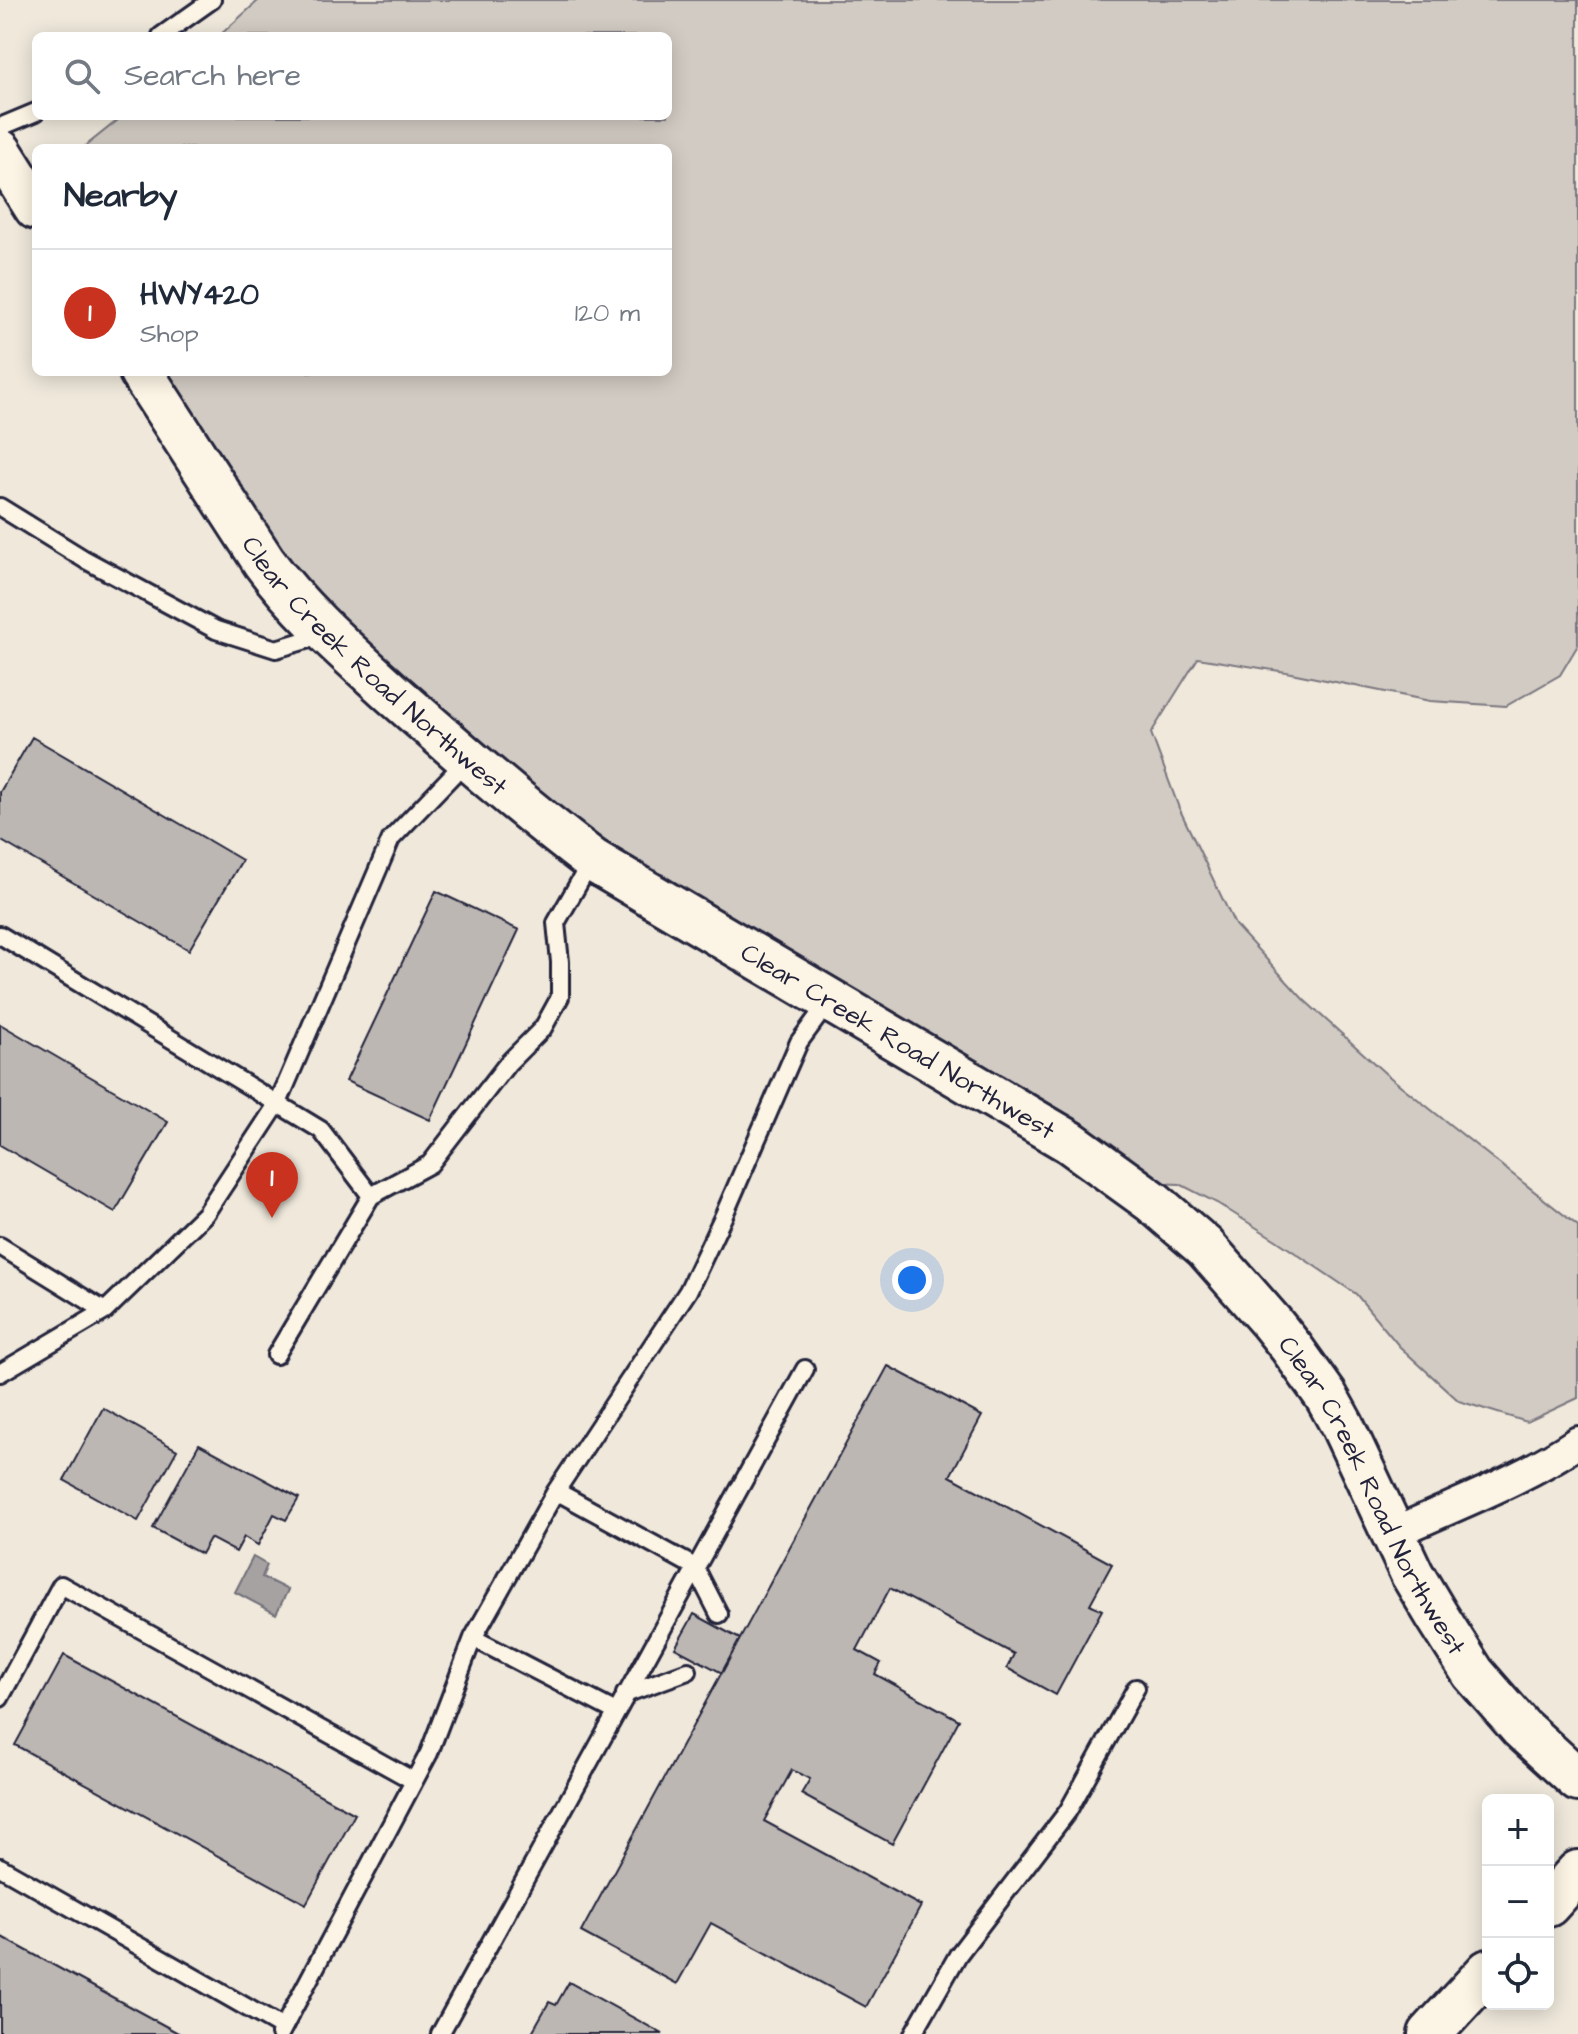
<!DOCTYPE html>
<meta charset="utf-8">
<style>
body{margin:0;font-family:"Architects Daughter",sans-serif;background:#f2f2f3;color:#1f2937}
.controls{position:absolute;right:24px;bottom:24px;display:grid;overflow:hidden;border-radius:12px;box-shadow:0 4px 20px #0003}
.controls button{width:72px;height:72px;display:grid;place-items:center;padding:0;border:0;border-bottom:2px solid #e0e1e3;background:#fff;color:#1f2937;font:40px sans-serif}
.you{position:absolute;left:912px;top:1280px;width:28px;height:28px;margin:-20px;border:6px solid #fff;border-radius:50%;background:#1a73e8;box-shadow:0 0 0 12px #1a73e833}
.badge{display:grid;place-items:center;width:52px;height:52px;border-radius:50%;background:#c8321e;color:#fff;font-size:26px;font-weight:700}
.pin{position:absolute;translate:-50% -66px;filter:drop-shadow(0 2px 4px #0008)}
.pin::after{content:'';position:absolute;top:42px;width:28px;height:24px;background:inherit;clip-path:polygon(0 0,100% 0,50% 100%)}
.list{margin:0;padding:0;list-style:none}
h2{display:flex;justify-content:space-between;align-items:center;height:104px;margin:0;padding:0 32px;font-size:34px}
h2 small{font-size:26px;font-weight:400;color:#747a83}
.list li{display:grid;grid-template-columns:52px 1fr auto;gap:24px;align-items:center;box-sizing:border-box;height:128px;padding:0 32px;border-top:2px solid #e0e1e3}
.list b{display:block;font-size:30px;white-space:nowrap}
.list p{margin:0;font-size:26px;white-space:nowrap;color:#747a83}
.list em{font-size:26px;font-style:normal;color:#747a83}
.icon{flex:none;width:44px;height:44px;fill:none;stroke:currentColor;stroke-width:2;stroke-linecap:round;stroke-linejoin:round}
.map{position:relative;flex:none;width:1578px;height:2034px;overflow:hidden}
.search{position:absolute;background:#fff;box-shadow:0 4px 20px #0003;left:32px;top:32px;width:640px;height:88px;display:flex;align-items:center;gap:20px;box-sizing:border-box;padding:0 28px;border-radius:12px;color:#747a83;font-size:30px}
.panel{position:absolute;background:#fff;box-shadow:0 4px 20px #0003;left:32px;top:144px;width:640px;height:232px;border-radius:12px}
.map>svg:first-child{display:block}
.green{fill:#d1cbc3;stroke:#7a767f;stroke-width:2}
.water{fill:#a6a2a2;stroke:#716f79;stroke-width:2}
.building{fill:#bcb7b3;stroke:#22223b;stroke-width:2}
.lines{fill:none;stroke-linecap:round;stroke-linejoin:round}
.lane-casing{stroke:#22223b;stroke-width:22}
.street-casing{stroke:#22223b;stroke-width:36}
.secondary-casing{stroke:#22223b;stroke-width:48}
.lane{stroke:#fcf5e5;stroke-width:16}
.street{stroke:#fcf5e5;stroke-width:30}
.secondary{stroke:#fcf5e5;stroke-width:42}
.labels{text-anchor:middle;stroke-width:8;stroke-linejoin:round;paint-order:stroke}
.street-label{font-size:26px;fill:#22223b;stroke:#fcf5e5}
</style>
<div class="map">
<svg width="1578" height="2034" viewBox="0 0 1578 2034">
<rect width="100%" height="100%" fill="#efe8db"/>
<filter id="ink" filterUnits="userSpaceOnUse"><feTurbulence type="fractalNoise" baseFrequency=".0125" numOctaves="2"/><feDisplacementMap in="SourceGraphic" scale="16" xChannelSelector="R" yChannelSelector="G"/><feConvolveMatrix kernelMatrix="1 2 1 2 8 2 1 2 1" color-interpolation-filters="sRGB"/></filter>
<g filter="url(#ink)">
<path class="green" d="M259,0H1578V645L1560,675L1506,706L1430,701L1286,672L1198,658L1151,733L1179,808L1235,925L1303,999L1386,1074L1578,1226V1398L1527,1422L1459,1401L1399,1346L1356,1294L1276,1240L1217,1203L1180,1184L1126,1182L592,860L346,651L141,372H668V148H83L123,116H668V36H219Z"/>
<path class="water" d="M253,1557L267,1565L262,1577L288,1590L276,1614L235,1592Z"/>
<path class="building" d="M32,737L242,860L189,950L0,840V792Z
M436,891L519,930L430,1120L346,1081Z
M0,1024L168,1122L115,1212L0,1145Z
M888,1366L982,1416L950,1476L1112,1564L1090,1604L1102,1610L1056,1695L1007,1668L1014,1654L890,1588L857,1650L881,1663L875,1674L959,1720L892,1844L801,1794L810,1779L792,1770L764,1821L921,1906L866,2007L711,1923L677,1984L581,1932Z
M103,1408L177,1450L138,1521L64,1480Z
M199,1444L299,1498L286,1520L274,1514L258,1545L244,1537L236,1552L210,1538L201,1554L153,1528Z
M694,1614L740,1639L722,1673L675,1648Z
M64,1655L355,1814L306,1904L15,1745Z
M0,1936L180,2034H0Z
M569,1982L663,2034H531L549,2002L556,2005Z"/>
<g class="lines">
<g class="lane-casing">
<path id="lane" d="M161,36L212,0
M0,127L36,112
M0,507L84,559L216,630L276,649L323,635
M0,935L321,1130L371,1196L276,1355
M371,1196L430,1164L508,1063L543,1028L560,997V962L556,923L592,860
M0,1246L105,1311
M0,1373L105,1311L205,1214L278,1103L391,839L466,761
M556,1491L695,1567L719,1614
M625,1694L688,1671
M0,1698L61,1585L414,1781
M616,1712L473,1638L556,1491L688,1291L724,1215L799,1042L830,1000
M0,1867L283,2028
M280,2034L429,1753L473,1638
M440,2034L805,1369
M913,2034L958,1955L1068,1811L1136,1688"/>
</g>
<g class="street-casing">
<path id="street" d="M1394,1533C1456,1504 1521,1481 1578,1442"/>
</g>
<g class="secondary-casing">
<g id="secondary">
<path d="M0,151L36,208"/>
<path id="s1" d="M141,372L264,562C300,611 346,651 391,692C457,750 522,807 592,860L1070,1142L1153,1202L1205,1247L1271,1322L1291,1347L1326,1396L1342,1425L1412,1574L1437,1616L1473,1673L1521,1728L1578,1780"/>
<path d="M1548,1905L1578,1872"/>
<path d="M1430,2034L1488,1971"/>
</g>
</g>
<use href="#lane" class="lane"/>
<use href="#street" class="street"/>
<use href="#secondary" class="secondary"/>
</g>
</g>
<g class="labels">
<g class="street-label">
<text dy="9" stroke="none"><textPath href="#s1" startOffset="378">Clear Creek Road Northwest</textPath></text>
<text dy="9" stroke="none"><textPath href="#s1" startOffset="1026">Clear Creek Road Northwest</textPath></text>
<text dy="9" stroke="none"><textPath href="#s1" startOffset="1698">Clear Creek Road Northwest</textPath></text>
</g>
</g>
</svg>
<div class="controls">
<button>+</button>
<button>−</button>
<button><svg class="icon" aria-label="locate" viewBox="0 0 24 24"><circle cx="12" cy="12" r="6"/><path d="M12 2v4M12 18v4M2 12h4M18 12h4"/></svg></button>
</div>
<div class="you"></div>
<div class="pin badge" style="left:272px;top:1218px">1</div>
<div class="search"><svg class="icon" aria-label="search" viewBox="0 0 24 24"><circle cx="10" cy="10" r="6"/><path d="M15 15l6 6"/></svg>Search here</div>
<section class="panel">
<h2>Nearby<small></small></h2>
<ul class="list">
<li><span class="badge">1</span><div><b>HWY420</b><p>Shop</p></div><em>120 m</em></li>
</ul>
</section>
</div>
